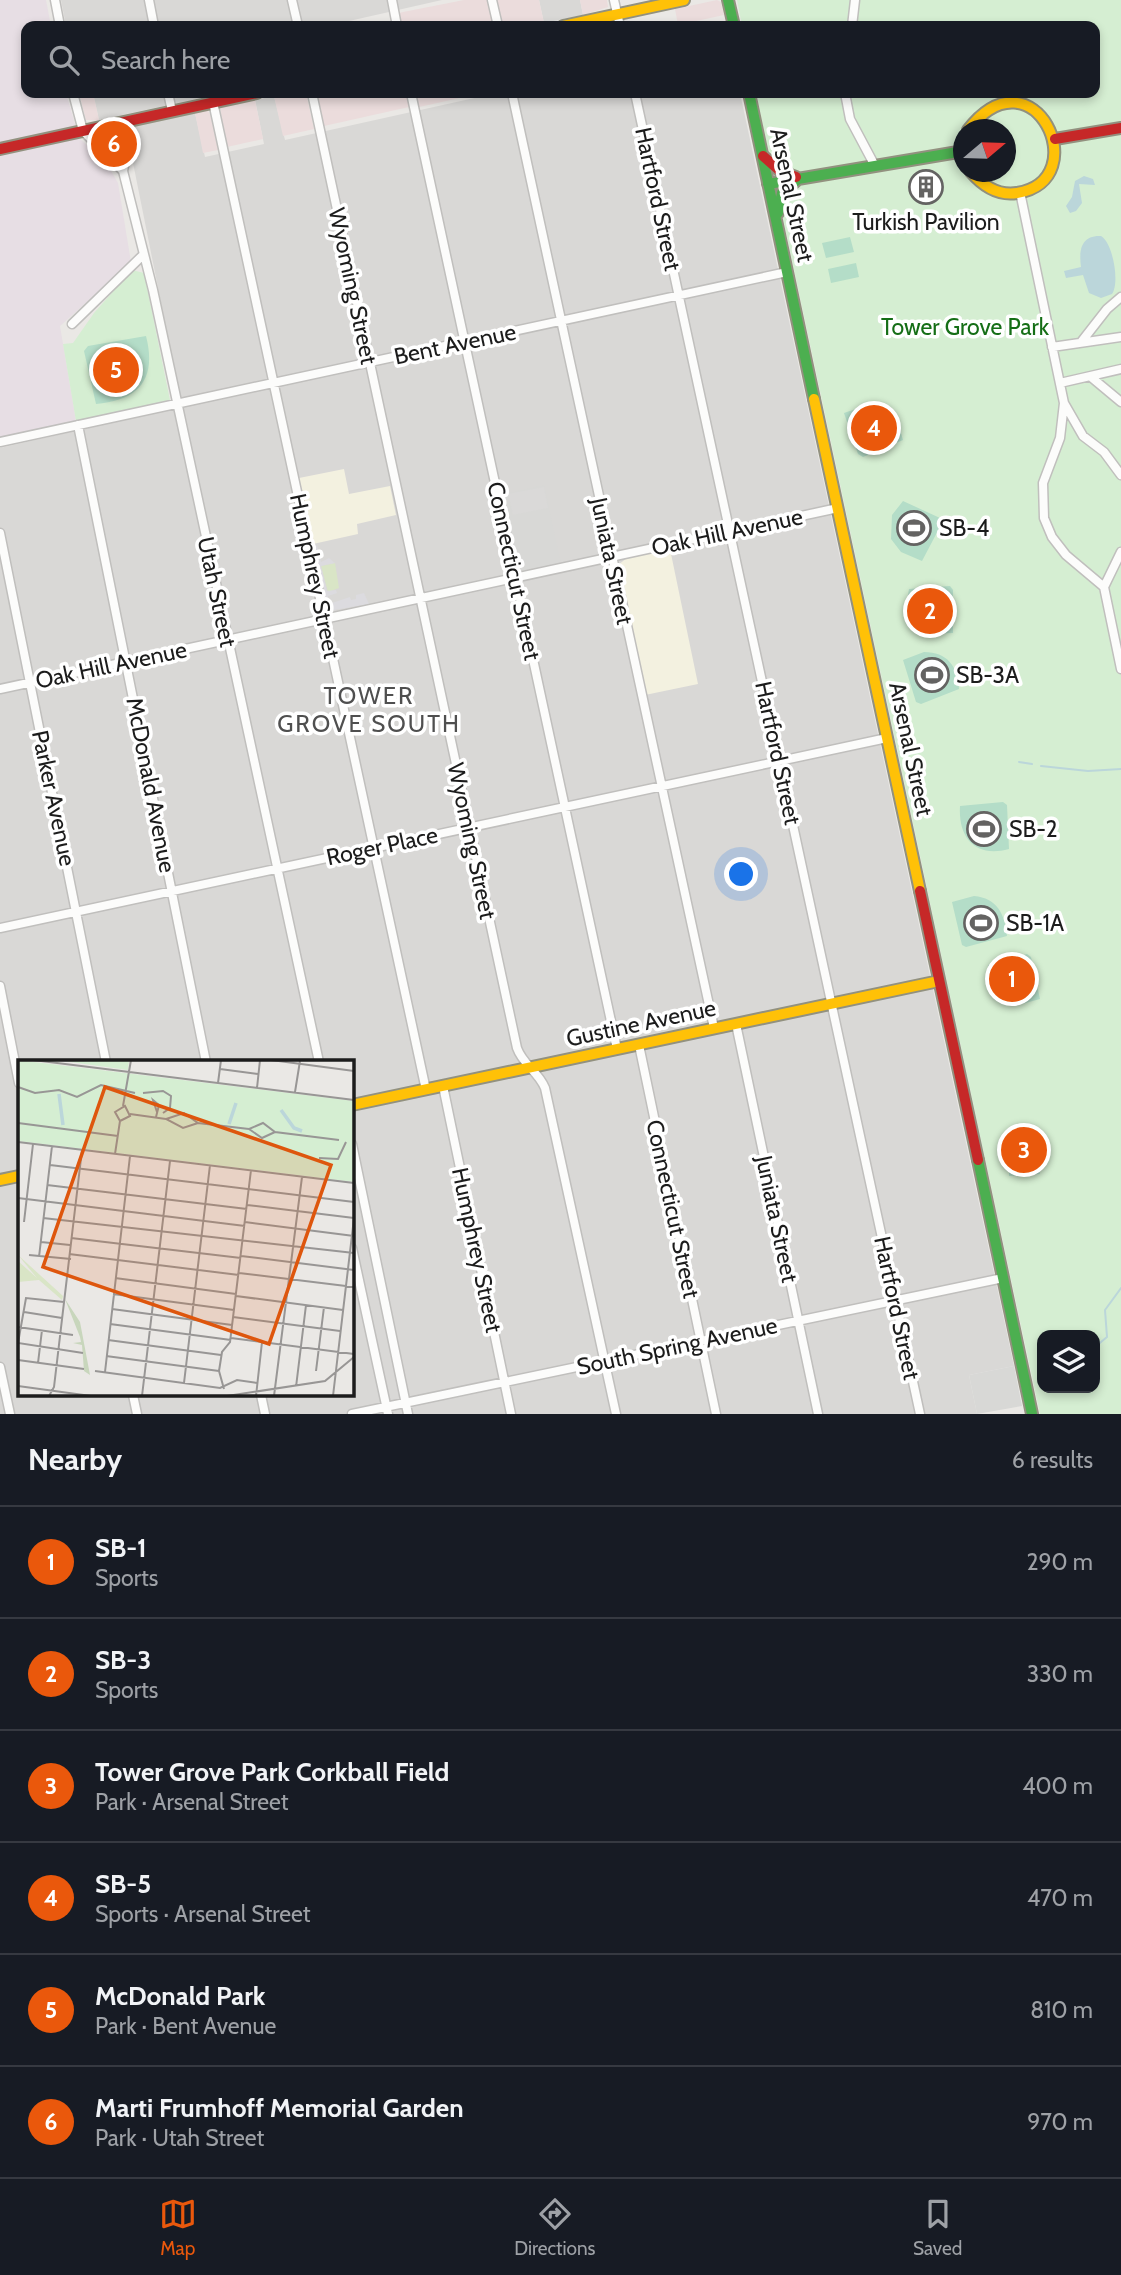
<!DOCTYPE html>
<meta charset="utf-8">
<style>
body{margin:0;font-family:Cabin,sans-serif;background:#20242c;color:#f1f3f6}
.controls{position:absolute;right:21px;bottom:21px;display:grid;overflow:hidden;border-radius:14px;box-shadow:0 4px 10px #0003}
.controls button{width:63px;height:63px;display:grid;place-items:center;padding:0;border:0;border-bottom:2px solid #363941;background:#171b24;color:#f1f3f6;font:35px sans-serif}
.compass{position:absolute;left:953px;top:119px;width:63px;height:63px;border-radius:50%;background:#171b24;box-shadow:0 4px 10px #0003;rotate:71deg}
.you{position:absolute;left:742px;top:875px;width:24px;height:24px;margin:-18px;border:5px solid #fff;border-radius:50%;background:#1a73e8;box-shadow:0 0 0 10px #1a73e833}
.badge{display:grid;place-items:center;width:46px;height:46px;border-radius:50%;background:#ea580c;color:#fff;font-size:23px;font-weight:700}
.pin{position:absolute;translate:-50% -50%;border:4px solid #fff;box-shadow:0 2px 7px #0006}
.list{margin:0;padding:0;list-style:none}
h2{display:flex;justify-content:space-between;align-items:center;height:91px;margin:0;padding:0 28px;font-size:30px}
h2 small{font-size:23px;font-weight:400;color:#9ea1a6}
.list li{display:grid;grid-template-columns:46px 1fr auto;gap:21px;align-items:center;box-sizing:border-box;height:112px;padding:0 28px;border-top:2px solid #363941}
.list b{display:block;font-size:26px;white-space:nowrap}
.list p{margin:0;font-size:23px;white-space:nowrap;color:#9ea1a6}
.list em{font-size:23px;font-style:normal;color:#9ea1a6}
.icon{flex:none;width:38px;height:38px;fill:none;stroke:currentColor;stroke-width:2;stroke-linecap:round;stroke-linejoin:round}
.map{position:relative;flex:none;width:1121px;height:1414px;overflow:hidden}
.search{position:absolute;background:#171b24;box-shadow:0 4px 10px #0003;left:21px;right:21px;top:21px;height:77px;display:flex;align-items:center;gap:18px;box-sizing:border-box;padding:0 24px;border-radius:14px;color:#9ea1a6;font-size:26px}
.sheet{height:763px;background:#171b24}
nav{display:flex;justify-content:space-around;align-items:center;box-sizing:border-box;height:98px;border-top:2px solid #363941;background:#171b24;font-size:19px;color:#9ea1a6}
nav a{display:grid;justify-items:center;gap:4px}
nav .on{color:#ea580c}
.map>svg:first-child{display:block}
.residential{fill:#d9d8d6;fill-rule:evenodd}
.commercial{fill:#ebdcdc}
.industrial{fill:#e7dee4}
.education{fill:#f3f1e0}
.religious{fill:#d8d8d6}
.grass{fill:#d9e5c6}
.park{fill:#d5eed2;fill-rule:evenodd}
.pitch{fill:#b4ddc8}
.parking{fill:#dad9d8}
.plaza{fill:#dcdbdf}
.water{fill:#bbd6da}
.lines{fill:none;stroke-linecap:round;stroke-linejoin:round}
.stream{stroke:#bbd6da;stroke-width:2}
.street-casing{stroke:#c0bfbd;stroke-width:11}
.fast-casing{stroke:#92917f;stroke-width:14}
.slow-casing{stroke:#92917f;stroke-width:14}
.jam-casing{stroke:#92917f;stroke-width:14}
.street{stroke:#fcfcfb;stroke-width:8}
.fast{stroke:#4caf50;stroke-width:10}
.slow{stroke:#ffc107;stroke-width:10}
.jam{stroke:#c62828;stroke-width:10}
.labels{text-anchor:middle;stroke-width:7;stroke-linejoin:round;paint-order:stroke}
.street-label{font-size:23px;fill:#1c1c1c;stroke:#fff}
.poi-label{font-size:23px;fill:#1c1c1c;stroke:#fff;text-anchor:start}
.park-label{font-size:23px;fill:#156e16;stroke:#fff}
.neighbourhood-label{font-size:24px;letter-spacing:2px;fill:#4f4f4f;stroke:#fff}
.inset-river{fill:none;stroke:#bbd6da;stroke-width:3.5}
.inset-road{fill:none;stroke:#989695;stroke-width:2}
.view{fill:#de560d;fill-opacity:0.15;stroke:#de560d;stroke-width:3.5}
.inset-edge{fill:none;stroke:#1c1c1c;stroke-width:3.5}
</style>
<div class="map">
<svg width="1121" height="1414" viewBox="0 0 1121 1414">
<rect width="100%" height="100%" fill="#eae8e5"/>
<path class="residential" d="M61,0H442L327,26H66Z
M539,0H580L583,15L544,23Z
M93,93H209L210,96L99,120Z
M497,93H740L1014,1366L969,1375L977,1414H0V448L182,407L126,128L195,113L205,157L264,144L255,100L274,96L285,140ZM19,1062H352V1395H19Z"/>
<path class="commercial" d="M464,0H487L493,26H401L398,13Z
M496,0H539L544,23L501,26Z
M580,0H607L608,7L583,15Z
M717,0L721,2L724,15L678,25L675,9Z
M79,93H93L99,120H86Z
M287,93H306L314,129L283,136L274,96Z
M317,93H406L409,107L324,126Z
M416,93H482L419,107Z
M255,100L263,139L227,147L220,108Z
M207,110L210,114L218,150L203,153L195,113Z"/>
<path class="industrial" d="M0,0H46L51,26H26V93H66L79,138L107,164L118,183L131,262L60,326L76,421L0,438Z"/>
<path class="education" d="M344,469L349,494L390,486L396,515L357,524L358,534L313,544L299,478Z
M670,549L698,684L645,695L618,565L627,558Z"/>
<path class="religious" d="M544,485L561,563L519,571L503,494Z
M1014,1366L1022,1406L977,1414L969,1375Z"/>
<path class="grass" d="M335,563L339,588L328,592L321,566Z"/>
<path class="park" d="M737,0H1121V1414H1040L756,93H1095V26H742ZM964,130H1006V172H964ZM1042,1335H1095V1388H1042Z
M132,270L144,273L170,400L76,421L63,344L73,343L94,313Z"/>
<path class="pitch" d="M850,237L854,252L826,258L822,243Z
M856,263L859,277L831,283L828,269Z
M146,336C157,379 139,400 96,404L84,351L88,346Z
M867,405C890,406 898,419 903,440L863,457L858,454L844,413Z
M903,501L940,518L942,523L922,561L901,552L891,539L892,515Z
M950,586L953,590V633L930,634L916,628L906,606L909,589Z
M924,652C947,652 958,666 959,689L921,704L916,702L903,660Z
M1003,802L1007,805L1009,849C976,858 958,839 960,806Z
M974,896C997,898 1005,914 1007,936L966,947L962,945L952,902Z
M1027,954L1031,957L1040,999L1018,1005L1002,1002L989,983L988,965Z
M1033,1136L1040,1174L1009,1176V1172L1037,1162L1007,1163L1006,1159L1035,1149L1004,1150V1146Z"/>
<path class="parking" d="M544,487L548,508L513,515L508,494Z"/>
<path class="plaza" d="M317,545L321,562L329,558L335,563L321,566L327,591L336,590L337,593L328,596L329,604L350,597L351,600L356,599V595L364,593L369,604L328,611L314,550Z"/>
<path class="water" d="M1084,176L1093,179L1095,185L1079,184L1082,203L1076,211L1070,213L1066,206L1072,197L1075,181Z
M1101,236C1113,243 1120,283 1112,294L1101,298L1089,293L1083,275L1066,278L1064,271L1081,267C1079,252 1080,235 1101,236Z"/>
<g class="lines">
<path class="stream" d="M1019,762L1032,764
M1041,766L1088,771L1121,769
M1095,1347L1107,1337L1105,1310L1121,1288"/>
<g class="street-casing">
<path id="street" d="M55,0L60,26
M149,0L154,26
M292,0L298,26
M392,0L397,26
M492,0L498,26
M614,0L620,26
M852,26L855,0
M73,93L83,131L123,171
M168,93L172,111
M312,93L517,1048C523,1065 538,1071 545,1088L616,1414
M411,93L617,1049
M512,93L714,1028
M635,93L920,1414
M845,93L850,119L875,166
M213,102L426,1090
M120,123L126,156L123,171L153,290L319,1062
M1020,192L1064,403
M72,324L142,256
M1082,341L1107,309L1121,297
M1052,347L1121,337
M1091,377L1121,402
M1060,383L1121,369
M78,425L206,1062
M0,442L787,272
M1121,475L1104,452L1083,436L1064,403L1060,438L1043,483L1044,518L1052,537L1066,555L1104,587L1121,669
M0,533L106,1062
M1104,587L1121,552
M0,689L838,508
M0,928L887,738
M0,986L19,1083
M736,1024L818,1414
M639,1045L716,1414
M443,1086L511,1414
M352,1144L408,1414
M352,1248L388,1414
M0,1367L10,1414
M133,1395L137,1414
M261,1395L265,1414
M352,1414L1003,1278"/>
</g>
<g class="fast-casing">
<path id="fast" d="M728,0L734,26
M749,93L814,399
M768,184L964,151
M778,213L782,193L797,180
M978,1160L1032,1414"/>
</g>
<g class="slow-casing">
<path id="slow" d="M563,26L684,0
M968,130C1033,46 1097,180 1017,193C998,196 983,186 971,172
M814,399L920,891
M352,1105L939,981
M0,1180L19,1176"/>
</g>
<g class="jam-casing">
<path id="jam" d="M1055,139L1121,128
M0,149L257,93
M763,156L780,171L796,177
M920,891L978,1160"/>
</g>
<use href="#street" class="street"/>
<use href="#fast" class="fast"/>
<use href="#slow" class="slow"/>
<use href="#jam" class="jam"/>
</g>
<defs>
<g id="building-ring" transform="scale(1.75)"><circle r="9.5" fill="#fff" stroke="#646362" stroke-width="1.5"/><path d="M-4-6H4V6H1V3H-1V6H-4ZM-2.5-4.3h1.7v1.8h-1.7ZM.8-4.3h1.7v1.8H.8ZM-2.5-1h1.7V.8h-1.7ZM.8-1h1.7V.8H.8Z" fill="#646362"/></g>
<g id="stadium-ring" transform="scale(1.75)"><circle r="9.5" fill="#fff" stroke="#646362" stroke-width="1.5"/><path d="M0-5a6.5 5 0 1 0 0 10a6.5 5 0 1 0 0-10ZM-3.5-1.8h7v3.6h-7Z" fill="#646362"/></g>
</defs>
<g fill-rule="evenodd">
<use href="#building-ring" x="926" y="187"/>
<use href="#stadium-ring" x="914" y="528"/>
<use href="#stadium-ring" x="932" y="675"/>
<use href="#stadium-ring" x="984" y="829"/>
<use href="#stadium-ring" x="981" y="923"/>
</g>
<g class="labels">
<g class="street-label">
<text transform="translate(792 195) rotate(78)" y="8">Arsenal Street</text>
<text transform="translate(658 199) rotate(78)" y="8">Hartford Street</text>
<text transform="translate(353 286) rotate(78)" y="8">Wyoming Street</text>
<text transform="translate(455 344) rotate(-12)" y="8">Bent Avenue</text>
<text transform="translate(727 532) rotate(-12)" y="8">Oak Hill Avenue</text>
<text transform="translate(612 561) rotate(78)" y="8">Juniata Street</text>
<text transform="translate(514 571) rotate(78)" y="8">Connecticut Street</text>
<text transform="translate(315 576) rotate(78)" y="8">Humphrey Street</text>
<text transform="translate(217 592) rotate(78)" y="8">Utah Street</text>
<text transform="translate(111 665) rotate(-12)" y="8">Oak Hill Avenue</text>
<text transform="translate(911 749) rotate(78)" y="8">Arsenal Street</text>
<text transform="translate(778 753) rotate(78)" y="8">Hartford Street</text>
<text transform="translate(151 785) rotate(79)" y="8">McDonald Avenue</text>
<text transform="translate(54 798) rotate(78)" y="8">Parker Avenue</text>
<text transform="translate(472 841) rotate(78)" y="8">Wyoming Street</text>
<text transform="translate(382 846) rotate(-12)" y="8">Roger Place</text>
<text transform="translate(641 1023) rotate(-12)" y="8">Gustine Avenue</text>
<text transform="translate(673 1209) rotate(78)" y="8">Connecticut Street</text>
<text transform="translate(777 1219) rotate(78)" y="8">Juniata Street</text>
<text transform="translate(477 1250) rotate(78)" y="8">Humphrey Street</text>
<text transform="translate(897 1308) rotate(78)" y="8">Hartford Street</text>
<text transform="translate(677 1346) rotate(-12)" y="8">South Spring Avenue</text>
</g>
<g class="poi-label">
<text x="926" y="230" text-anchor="middle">Turkish Pavilion</text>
<text x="939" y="536">SB-4</text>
<text x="956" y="683">SB-3A</text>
<text x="1009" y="837">SB-2</text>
<text x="1006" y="931">SB-1A</text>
</g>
<g class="park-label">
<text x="965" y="335">Tower Grove Park</text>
</g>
<g class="neighbourhood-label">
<text x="369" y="704">TOWER<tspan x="369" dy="28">GROVE SOUTH</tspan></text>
</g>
</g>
<g transform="translate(18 1060)">
<rect width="336" height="336" fill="#eae8e5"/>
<path d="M0,195L45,236L44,240L21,220L0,222V201L19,218Z" fill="#d9e5c6"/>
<path d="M47,239L62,262L72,315L66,311L64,285L55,283L63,282L62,277Z" fill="#c8d6bc"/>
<path d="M0,0L336,41V122L0,81ZM38,0H111L110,10Z" fill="#d5eed2"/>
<path class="inset-river" d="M41,34L45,65M263,50L276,68L284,71M211,64L218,43"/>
<path class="inset-road" d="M15,0L336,40M253,0L336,11M202,9L240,14M200,23L203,0M0,27L17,33L41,30L59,37L83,25L117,33M239,28L242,0M277,32L282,1M125,33L145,31L153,36L152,48L145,53M105,46L113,0M112,54L148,59M138,57L141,45L135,40L139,52M0,63L100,76M180,63L165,68L148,59L166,53L180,63L231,69M257,72L244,78L231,69L245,63L257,72L321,80M0,82L336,123M97,94L102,61L97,52L107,46L112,56L102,61M301,98L320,99L328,82M32,105L336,142M29,125L229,149M0,138L227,166M229,145L336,158M25,158L336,193M6,162L15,84M227,162L336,176M53,178L223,198M23,182L52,185M51,194L221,215M11,195L53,199M223,196L336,210M21,197L34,86M221,213L336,227M97,218L218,234M95,234L216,250M218,236L325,250M46,242L8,238L0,283L65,293M94,249L214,265M6,252L44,258M215,257L322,271M92,264L213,280M0,267L55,275M213,278L336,294M90,280L203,295M88,296L201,311M0,300L66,309M20,303L24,270M77,311L202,328L219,320L239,323M298,311L306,247M87,312L112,96M166,323L192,105M0,326L73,336M278,327L288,245M206,329L201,311L204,292L212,282L233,110M31,336L36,327L64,90M124,336L152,101M209,336L307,321L336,297M238,336L244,282M256,336L284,117M315,336L336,158"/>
<path class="view" d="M87,27L313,105L251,284L25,207Z"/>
<rect width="336" height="336" class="inset-edge"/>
</g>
</svg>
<div class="controls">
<button><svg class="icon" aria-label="layers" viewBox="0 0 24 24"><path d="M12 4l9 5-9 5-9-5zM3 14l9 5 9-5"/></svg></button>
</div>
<svg class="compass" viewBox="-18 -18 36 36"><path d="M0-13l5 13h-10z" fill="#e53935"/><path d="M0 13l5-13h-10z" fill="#9ea1a6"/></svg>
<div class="you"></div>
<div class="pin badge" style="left:1012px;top:979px">1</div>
<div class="pin badge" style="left:930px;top:611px">2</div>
<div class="pin badge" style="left:1024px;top:1150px">3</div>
<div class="pin badge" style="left:874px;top:428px">4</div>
<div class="pin badge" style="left:116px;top:370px">5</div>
<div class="pin badge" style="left:114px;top:144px">6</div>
<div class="search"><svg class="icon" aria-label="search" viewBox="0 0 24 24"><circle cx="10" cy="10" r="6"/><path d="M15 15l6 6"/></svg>Search here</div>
</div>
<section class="sheet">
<h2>Nearby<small>6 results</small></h2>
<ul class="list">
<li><span class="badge">1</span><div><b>SB-1</b><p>Sports</p></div><em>290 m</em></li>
<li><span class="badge">2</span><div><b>SB-3</b><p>Sports</p></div><em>330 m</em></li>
<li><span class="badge">3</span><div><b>Tower Grove Park Corkball Field</b><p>Park · Arsenal Street</p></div><em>400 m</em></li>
<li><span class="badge">4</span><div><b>SB-5</b><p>Sports · Arsenal Street</p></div><em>470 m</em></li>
<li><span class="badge">5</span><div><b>McDonald Park</b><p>Park · Bent Avenue</p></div><em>810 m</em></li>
<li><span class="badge">6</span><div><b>Marti Frumhoff Memorial Garden</b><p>Park · Utah Street</p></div><em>970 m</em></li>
</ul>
</section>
<nav>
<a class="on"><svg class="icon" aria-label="map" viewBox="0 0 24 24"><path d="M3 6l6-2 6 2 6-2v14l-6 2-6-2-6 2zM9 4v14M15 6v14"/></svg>Map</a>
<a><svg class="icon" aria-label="directions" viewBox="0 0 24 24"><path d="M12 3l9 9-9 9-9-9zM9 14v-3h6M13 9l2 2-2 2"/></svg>Directions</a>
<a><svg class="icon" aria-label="saved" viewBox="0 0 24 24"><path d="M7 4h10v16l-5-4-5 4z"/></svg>Saved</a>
</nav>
